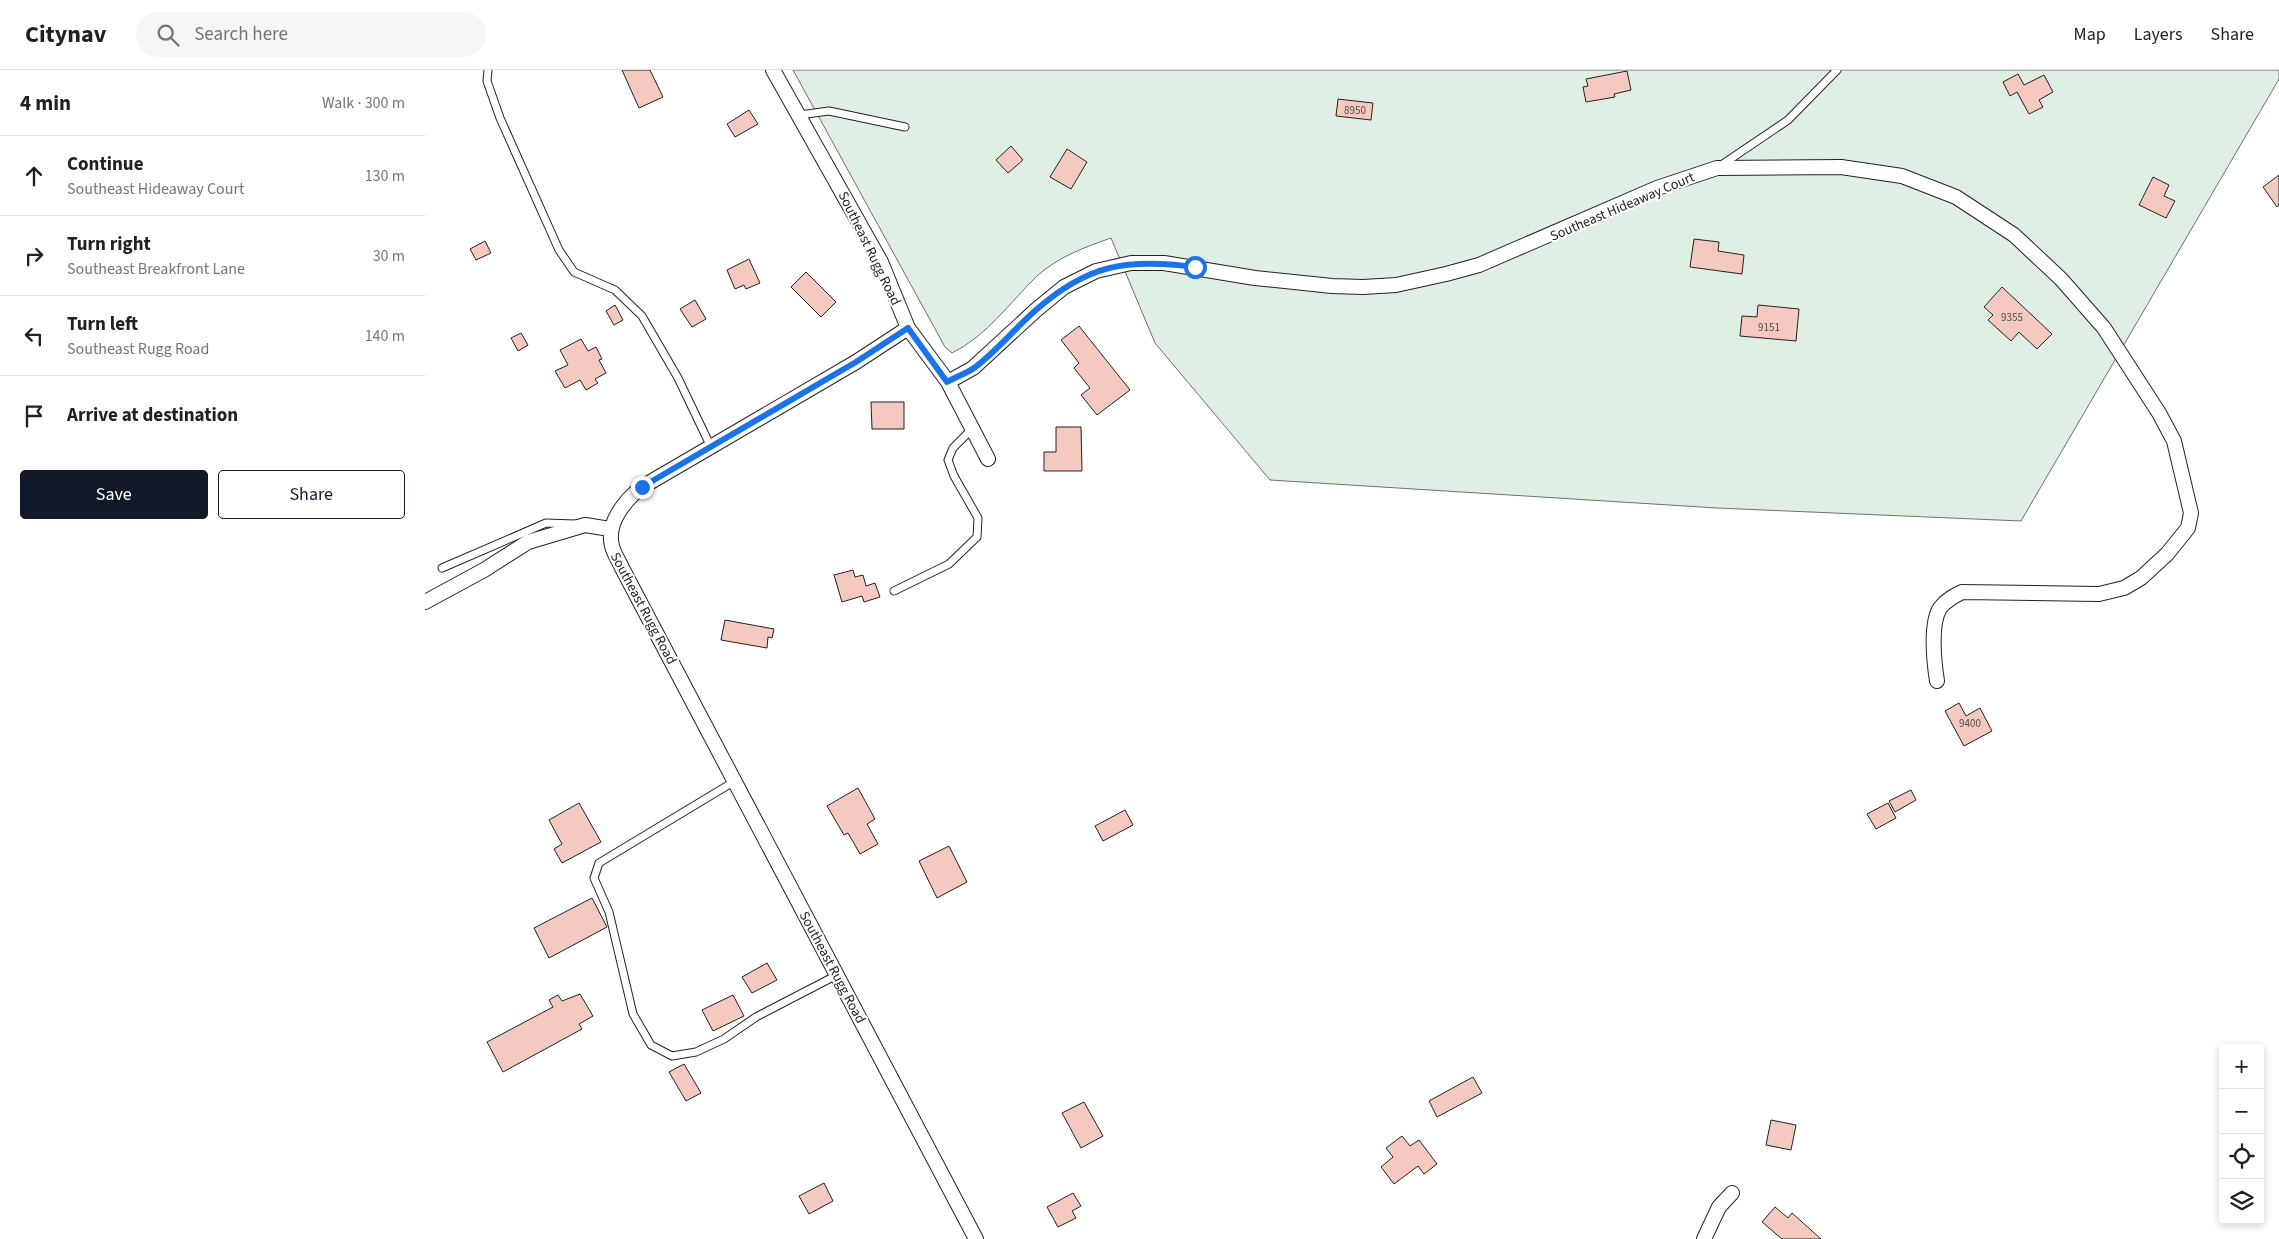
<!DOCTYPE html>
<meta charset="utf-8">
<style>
body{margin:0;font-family:"Source Sans 3",sans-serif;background:#f6f6f6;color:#202124}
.controls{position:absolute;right:15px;bottom:15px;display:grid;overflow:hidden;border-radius:5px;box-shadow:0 2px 8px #0003}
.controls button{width:45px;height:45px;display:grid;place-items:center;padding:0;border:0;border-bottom:1px solid #e0e0e0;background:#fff;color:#202124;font:25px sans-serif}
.stop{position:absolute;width:15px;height:15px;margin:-11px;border:4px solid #1a73e8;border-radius:50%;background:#fff}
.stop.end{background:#1a73e8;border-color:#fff;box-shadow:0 1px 5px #0008}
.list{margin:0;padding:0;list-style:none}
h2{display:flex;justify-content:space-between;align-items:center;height:65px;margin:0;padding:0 20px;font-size:21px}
h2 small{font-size:16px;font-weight:400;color:#757577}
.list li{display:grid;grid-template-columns:32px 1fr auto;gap:15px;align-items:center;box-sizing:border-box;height:80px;padding:0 20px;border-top:1px solid #e0e0e0}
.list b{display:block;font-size:19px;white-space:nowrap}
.list p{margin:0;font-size:16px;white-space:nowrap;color:#757577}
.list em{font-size:16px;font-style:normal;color:#757577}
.actions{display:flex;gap:10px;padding:15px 20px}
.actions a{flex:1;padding:11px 0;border:1px solid #111827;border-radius:5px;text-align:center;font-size:18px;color:#111827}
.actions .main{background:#111827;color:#fff}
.icon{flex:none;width:28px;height:28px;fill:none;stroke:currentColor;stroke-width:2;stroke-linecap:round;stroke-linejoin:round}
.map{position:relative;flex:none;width:1854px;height:1169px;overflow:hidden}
header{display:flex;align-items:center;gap:30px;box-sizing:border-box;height:70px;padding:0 25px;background:#fff;border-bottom:1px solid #e0e0e0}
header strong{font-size:24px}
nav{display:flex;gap:28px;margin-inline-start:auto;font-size:18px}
.search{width:350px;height:45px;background:#f6f6f6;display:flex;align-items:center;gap:12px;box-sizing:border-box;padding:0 18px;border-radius:28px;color:#757577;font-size:19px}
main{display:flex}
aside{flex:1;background:#fff}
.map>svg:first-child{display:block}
.green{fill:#e0efe3;stroke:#6f6f6f}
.building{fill:#f3c9c0;stroke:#222}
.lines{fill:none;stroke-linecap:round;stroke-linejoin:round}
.lane-casing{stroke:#222;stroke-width:9}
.street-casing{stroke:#222;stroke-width:16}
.lane{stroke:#fff;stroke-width:7}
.street{stroke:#fff;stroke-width:14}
.route{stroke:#1a73e8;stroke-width:6}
.labels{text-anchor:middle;stroke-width:4;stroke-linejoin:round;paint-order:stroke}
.number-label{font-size:11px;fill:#564c4a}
.street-label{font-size:14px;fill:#222;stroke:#fff}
</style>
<header>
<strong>Citynav</strong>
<div class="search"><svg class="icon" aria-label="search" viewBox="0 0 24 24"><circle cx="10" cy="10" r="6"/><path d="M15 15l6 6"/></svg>Search here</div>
<nav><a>Map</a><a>Layers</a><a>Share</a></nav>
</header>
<main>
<aside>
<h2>4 min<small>Walk · 300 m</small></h2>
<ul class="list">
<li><svg class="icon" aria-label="ahead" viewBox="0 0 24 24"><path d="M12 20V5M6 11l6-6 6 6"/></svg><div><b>Continue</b><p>Southeast Hideaway Court</p></div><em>130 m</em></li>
<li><svg class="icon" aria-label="right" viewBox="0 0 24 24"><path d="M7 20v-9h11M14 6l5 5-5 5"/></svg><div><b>Turn right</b><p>Southeast Breakfront Lane</p></div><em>30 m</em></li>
<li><svg class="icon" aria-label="left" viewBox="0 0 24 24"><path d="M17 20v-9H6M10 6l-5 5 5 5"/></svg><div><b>Turn left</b><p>Southeast Rugg Road</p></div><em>140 m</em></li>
<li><svg class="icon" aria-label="arrive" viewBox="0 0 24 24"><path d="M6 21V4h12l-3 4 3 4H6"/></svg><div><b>Arrive at destination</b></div></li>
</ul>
<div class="actions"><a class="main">Save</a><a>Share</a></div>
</aside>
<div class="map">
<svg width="1854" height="1169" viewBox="0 0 1854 1169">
<rect width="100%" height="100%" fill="#fff"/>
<path class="green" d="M368,0H1854V9L1596,451L1292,438L845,410L730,273L686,168C660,177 633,187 612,206C584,233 563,265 527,283L520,277Z"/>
<path class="building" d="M197,0H225L238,27L214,38Z
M1202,1L1206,20L1189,24L1190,27L1161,32L1158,17L1163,16L1161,9Z
M1593,4L1599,15L1619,5L1628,22L1614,30L1618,37L1604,44L1592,22L1585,26L1578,12Z
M913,29L948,33L946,50L911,46Z
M324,40L333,54L310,67L302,54Z
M586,76L598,90L583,103L571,90Z
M642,79L662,92L646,119L625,107Z
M1854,105V135L1852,137L1838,117Z
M1728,107L1744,115L1739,126L1750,131L1741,148L1714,135Z
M1269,169L1294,172L1293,181L1319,185L1317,204L1265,197Z
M60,171L66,183L51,190L45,179Z
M324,189L335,213L321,219L319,215L310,219L302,200Z
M381,202L411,232L396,247L366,217Z
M1577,217L1627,264L1612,279L1594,262L1586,271L1563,250L1568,245L1559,237Z
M270,230L281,249L267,257L255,239Z
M190,235L198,250L189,255L181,241Z
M1333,235L1374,239L1371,271L1315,266L1317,246L1332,247Z
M654,256L705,320L672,345L656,325L665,318L649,298L654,293L636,270Z
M96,263L103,275L93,281L86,268Z
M156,269L163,281L171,277L177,289L174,290L181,303L170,309L173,313L161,320L155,310L140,318L130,301L143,295L135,280Z
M446,332H479V359H447Z
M631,357H656L657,401H619V382H631Z
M428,500L430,507L438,505L441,516L450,513L455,527L439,532L437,526L417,532L409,505Z
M300,550L349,559L347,568L343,567L342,578L296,570Z
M1534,633L1541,646L1555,638L1567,661L1539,676L1520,641Z
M433,718L450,749L442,754L453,774L435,784L423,763L419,765L402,736Z
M1486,720L1491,730L1470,742L1464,731Z
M154,733L176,772L137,793L129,779L137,774L124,750Z
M1463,733L1471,748L1451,759L1442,744Z
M700,740L708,755L678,771L670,756Z
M524,776L542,812L512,828L494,791Z
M167,828L182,857L124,888L109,858Z
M342,893L352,910L327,923L317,907Z
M155,924L168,946L154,954L157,959L78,1002L62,972L128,937L124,930L133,925L137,931Z
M308,925L319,946L288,961L277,940Z
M259,994L276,1023L261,1031L244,1002Z
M1048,1007L1057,1023L1012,1047L1004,1031Z
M659,1032L678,1066L656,1078L637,1043Z
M1346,1050L1371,1055L1366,1080L1341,1075Z
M977,1066L985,1076L994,1070L1012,1094L999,1104L993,1096L969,1114L956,1097L968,1087L961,1078Z
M399,1113L408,1131L384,1144L374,1126Z
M648,1123L656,1136L647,1141L651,1148L633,1157L622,1137Z
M1350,1137L1363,1148L1367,1143L1396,1169H1357L1337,1152Z"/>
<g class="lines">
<g class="lane-casing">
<path id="lane" d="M63,0L62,11L75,48L134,180L149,202L190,220L217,246L253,308L286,377
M374,45L404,41L480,57
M1295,96L1363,50L1412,0
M17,498L121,453L150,454
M469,521L524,494L552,467L553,448L529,406L523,390L528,378L547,359
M310,711L174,793L169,808L184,842L208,944L226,975L247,986L271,982L299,969L331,947L412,905"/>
</g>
<g class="street-casing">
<path id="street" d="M348,0L456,192L483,258L523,312L563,389
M483,258L431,292L217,417C200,430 181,453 187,476C189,484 194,491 197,498L551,1169
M523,312L548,298L611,240L639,217L671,201L706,193H739L830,208L907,216L938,217L971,215L1021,204L1054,195L1232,118L1292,98L1416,97L1477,106L1531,127L1589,165L1636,209L1679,258L1734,343L1749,371L1766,443L1763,458L1742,484L1716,508L1699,518L1674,524L1537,522C1529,526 1521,530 1515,538C1505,554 1509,592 1512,611
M0,532L59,500L103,472L160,455L185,459
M1279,1169L1294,1137L1307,1123"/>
</g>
<use href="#lane" class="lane"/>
<use href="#street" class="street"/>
</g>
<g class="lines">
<path class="route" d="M217,417L431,292L483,258L522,312C531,307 542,303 549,298C572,281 590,258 611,240C663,194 703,188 770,197"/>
</g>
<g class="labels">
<g class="number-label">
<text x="930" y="44">8950</text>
<text x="1587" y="251">9355</text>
<text x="1344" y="261">9151</text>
<text x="1545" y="657">9400</text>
</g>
<g class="street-label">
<text transform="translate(1197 136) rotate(-23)" y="5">Southeast Hideaway Court</text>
<text transform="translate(445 178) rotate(64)" y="5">Southeast Rugg Road</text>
<text transform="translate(219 538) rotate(62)" y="5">Southeast Rugg Road</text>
<text transform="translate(408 897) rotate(62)" y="5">Southeast Rugg Road</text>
</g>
</g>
</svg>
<div class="controls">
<button>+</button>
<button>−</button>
<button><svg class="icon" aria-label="locate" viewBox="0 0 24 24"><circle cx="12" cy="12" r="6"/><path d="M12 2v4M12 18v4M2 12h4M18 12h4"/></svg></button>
<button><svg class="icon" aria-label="layers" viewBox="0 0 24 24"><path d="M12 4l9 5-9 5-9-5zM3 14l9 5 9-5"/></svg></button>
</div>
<div class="stop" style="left:770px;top:197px"></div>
<div class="stop end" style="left:217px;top:417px"></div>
</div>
</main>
